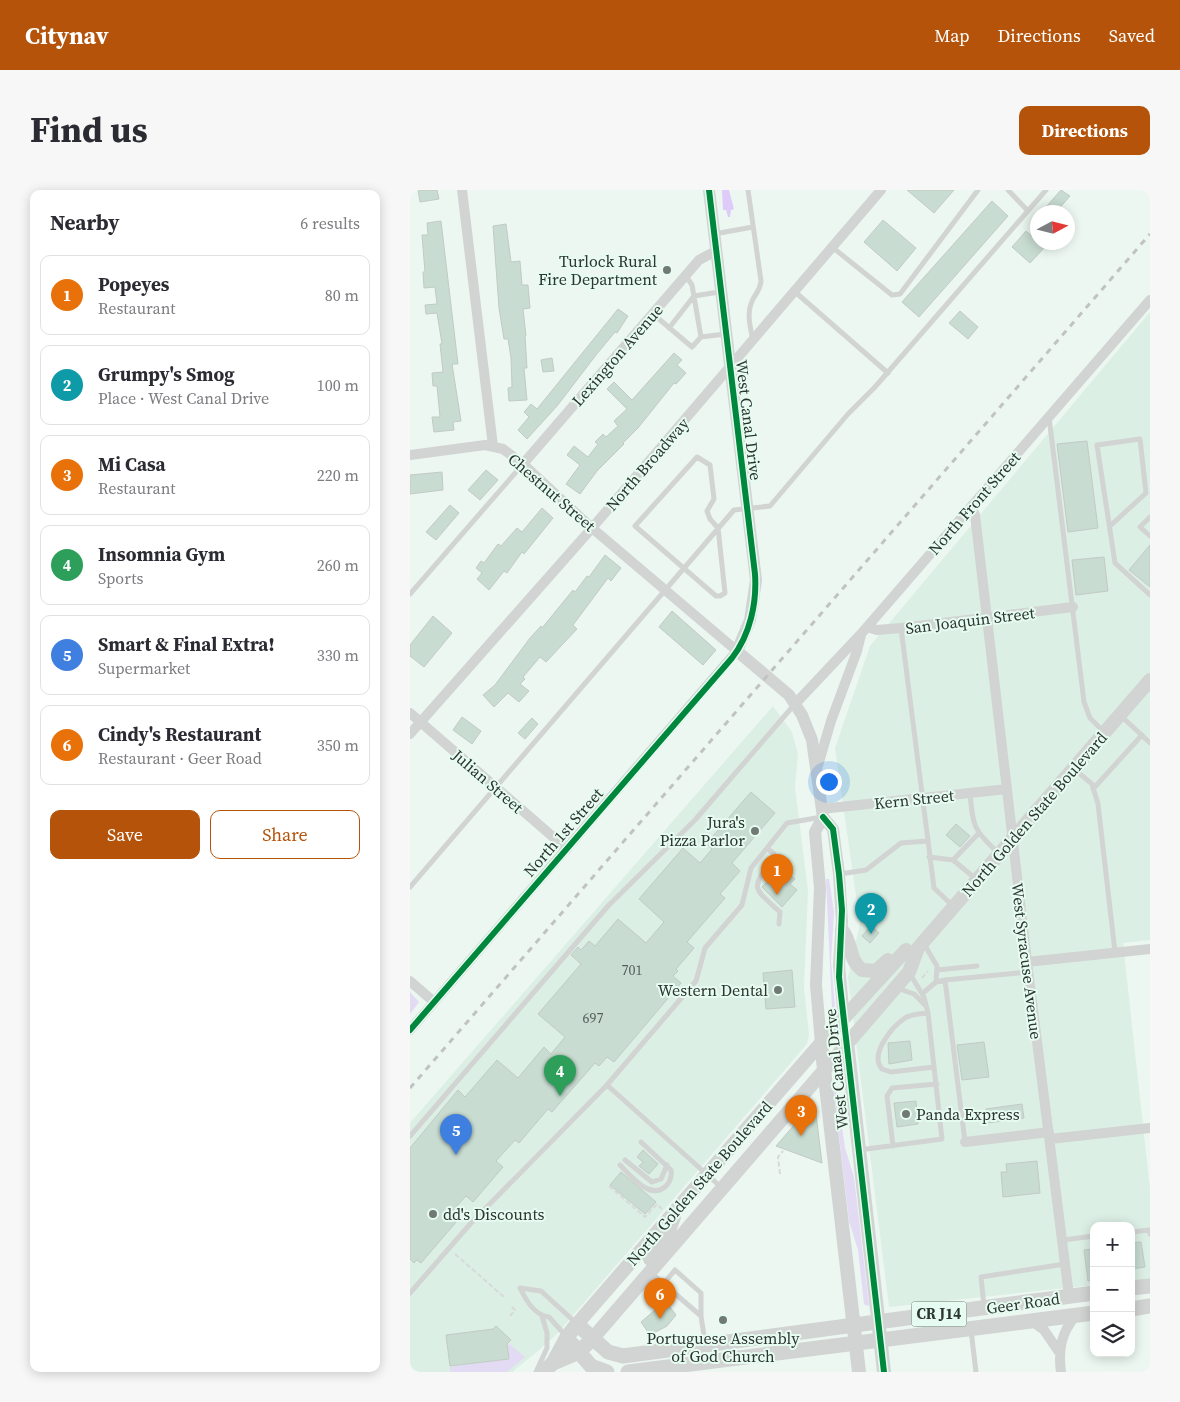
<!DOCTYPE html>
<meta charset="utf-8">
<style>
body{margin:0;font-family:"Source Serif 4",serif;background:#f7f7f7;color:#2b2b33}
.controls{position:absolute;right:15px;bottom:15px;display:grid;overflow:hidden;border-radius:10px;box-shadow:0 2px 12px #0003}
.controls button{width:45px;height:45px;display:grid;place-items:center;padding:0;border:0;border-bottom:1px solid #e1e1e2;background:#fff;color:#2b2b33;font:25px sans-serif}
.compass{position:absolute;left:620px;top:15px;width:45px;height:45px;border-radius:50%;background:#fff;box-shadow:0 2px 12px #0003;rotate:83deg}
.you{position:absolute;left:418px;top:591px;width:18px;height:18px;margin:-12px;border:4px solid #fff;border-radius:50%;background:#1a73e8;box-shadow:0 0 0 8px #1a73e833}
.badge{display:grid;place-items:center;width:32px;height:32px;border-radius:50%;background:#b45309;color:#fff;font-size:16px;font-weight:700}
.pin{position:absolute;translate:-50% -41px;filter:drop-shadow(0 1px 2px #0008)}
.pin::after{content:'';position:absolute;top:26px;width:18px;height:15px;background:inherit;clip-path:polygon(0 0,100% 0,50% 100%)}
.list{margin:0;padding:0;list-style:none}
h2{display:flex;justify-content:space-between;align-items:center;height:65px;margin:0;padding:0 20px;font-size:21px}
h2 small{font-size:16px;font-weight:400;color:#7c7c81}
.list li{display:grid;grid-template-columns:32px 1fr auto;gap:15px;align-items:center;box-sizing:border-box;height:80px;margin:0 10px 10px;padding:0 10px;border:1px solid #e1e1e2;border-radius:10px}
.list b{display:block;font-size:19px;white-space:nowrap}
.list p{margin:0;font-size:16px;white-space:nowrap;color:#7c7c81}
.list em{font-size:16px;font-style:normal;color:#7c7c81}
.actions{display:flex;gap:10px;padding:15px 20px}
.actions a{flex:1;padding:11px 0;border:1px solid #b45309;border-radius:10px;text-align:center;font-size:18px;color:#b45309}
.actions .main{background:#b45309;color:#fff}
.icon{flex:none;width:28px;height:28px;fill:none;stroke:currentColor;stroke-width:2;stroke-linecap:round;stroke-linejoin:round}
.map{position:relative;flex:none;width:740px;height:1182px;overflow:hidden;border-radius:10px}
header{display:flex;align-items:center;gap:30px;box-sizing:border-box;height:70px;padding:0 25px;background:#b45309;color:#fff}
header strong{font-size:24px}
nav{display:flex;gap:28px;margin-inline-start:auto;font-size:18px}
.intro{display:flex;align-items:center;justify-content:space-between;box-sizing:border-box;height:120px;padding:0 30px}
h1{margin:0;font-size:35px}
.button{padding:12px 22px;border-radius:10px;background:#b45309;color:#fff;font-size:18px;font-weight:700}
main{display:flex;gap:30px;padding:0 30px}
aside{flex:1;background:#fff;border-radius:10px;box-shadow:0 2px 12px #0003}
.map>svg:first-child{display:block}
.built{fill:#dcefe4}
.green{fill:#e3daf3}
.water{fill:#dfcbf9}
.building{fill:#c8dcd1;stroke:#c2cac6}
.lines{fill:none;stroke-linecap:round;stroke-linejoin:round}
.path{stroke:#d7dad8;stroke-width:2;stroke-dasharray:5 2.5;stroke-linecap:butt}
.service{stroke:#d1d4d2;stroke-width:5}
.minor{stroke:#d1d4d2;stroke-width:10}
.tertiary{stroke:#d1d4d2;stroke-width:12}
.secondary{stroke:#d1d4d2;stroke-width:14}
.primary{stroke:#d1d4d2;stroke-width:15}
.rail{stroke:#c0c3c1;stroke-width:3;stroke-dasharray:6 6;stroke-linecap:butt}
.cycleway-casing{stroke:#e7fcf0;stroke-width:9}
.cycleway{stroke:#00873e;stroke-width:6}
.poi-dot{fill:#707974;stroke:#e7fcf0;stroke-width:2}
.labels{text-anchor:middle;stroke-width:4;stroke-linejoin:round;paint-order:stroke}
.number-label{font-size:14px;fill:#545f59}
.shield{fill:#e7fcf0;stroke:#65716a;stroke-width:1}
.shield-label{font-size:15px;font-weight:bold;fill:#2d3531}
.poi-label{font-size:16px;fill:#2d3531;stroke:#e7fcf0;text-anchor:end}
.street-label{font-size:16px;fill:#2d3531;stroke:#e7fcf0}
</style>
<header>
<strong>Citynav</strong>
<nav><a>Map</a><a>Directions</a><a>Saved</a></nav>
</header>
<div class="intro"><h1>Find us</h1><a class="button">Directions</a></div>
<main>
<aside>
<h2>Nearby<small>6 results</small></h2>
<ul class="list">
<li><span class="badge" style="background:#e8710a">1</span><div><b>Popeyes</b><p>Restaurant</p></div><em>80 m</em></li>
<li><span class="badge" style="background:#0f9aa8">2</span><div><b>Grumpy's Smog</b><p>Place · West Canal Drive</p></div><em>100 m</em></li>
<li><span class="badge" style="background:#e8710a">3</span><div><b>Mi Casa</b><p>Restaurant</p></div><em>220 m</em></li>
<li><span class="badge" style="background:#2e9e5b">4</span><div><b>Insomnia Gym</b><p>Sports</p></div><em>260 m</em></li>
<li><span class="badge" style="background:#3f7fe0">5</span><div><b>Smart &amp; Final Extra!</b><p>Supermarket</p></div><em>330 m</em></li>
<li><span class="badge" style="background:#e8710a">6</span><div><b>Cindy's Restaurant</b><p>Restaurant · Geer Road</p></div><em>350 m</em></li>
</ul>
<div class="actions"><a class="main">Save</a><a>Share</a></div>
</aside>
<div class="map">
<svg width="740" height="1182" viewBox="0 0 740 1182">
<rect width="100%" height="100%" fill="#ecf7f1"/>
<path class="built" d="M740,122V750L713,753L740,999V1089L721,1091V1036H684V1095L479,1117L438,787L450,734L425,558L460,456Z
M363,516L382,542L388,564L385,597L398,701L394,797L399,845L397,854L147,1144L128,1161L102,1182H0V933Z"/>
<path class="green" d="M416,689H419L424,722L421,771L425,818L424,820L422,818Z
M0,802L9,812L0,824Z
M425,891L435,958L444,987L459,1115L457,1116L454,1114L448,1060L439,1031L423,894Z
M98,1153L115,1167L97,1182H40V1177L98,1169Z"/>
<path class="water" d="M312,0H319L324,19L321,20L320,27H318L316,20H313Z"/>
<path class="building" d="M8,0H27L29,9L10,12Z
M497,0H544L524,23Z
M651,0L660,6L646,22H642L636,17Z
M582,11L598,26L509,127L492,112Z
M473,30L506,58L487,81L454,52Z
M31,31L48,174H42L51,231L43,232L44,240L24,242L22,227H30L27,196H23L22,183L33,182L30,154H32L27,123L16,124L15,115L27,114L25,97L14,98L13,82H15L12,45H18L17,33Z
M96,34L101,72L110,71L112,95H118L120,118L113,119L116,146H115L117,178H114L117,210L99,211L98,198L102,197L101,168L98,149H94L89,118L83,36Z
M616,41L635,57L620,73L602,57Z
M208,119L218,126L207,143L205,142L186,165L147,216L117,249L108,240L119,227L114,222L121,214L127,219Z
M550,121L568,137L558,149L539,133Z
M264,163L272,170L267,175L276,183L266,194L264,193L228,238L213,253L214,254L187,281L170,304L156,294L170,275L157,265L164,256L178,267L188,254L185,252L193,244L196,247L208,236L204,231L217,219L197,199L204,192L222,210Z
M142,168L144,181L133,182L131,170Z
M677,251L688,338L658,342L647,254Z
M76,280L88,290L70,310L58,300Z
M32,282L33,300L0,304V285Z
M40,315L49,323L26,350L16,342Z
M132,318L143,328L114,364L112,362L97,383L94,381L79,400L67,389L72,383L66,378L71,371L74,373L88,354L91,356L107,338L112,342Z
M740,355V397L719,380Z
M195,365L211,378L201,391L198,388L163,435L167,439L136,472L130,467L113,487L115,489L110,494L119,501L109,512L98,503L84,517L73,505L85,495L120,448L131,436L132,438L163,400L165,402L177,386L179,387Z
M694,367L698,401L666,405L662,370Z
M262,421L306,460L293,475L249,437Z
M23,426L42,443L14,477L0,466V455Z
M52,527L71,541L62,554L43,540Z
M122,528L128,534L115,549L108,543Z
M341,602L365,623L322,673L330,681L310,704L315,708L277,752L284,758L266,779L268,781L263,786L271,793L204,872L197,867L189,876L185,873L142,922L138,919L109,953L105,950L86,971L93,977L63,1012L56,1006L45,1018L48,1021L43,1027L47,1031L11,1073L7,1070L4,1073L0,1069V958L48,900L55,907L87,870L108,888L134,857L141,864L155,847L128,824L171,774L161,765L168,757L171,760L179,751L185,756L208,729L236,753L254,732L229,709L273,658L290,673L302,659L296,654Z
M546,634L560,646L550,657L536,645Z
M367,674L385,689L380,694L387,700L372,717L352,697L358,691L355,688Z
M461,736L469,743L460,753L452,746Z
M382,780L385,817L356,819L353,783Z
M500,851L502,870L479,874L478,853Z
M574,852L579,887L552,890L547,855Z
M506,911L508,934L487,937L484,913Z
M612,914L614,928L578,933L576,919Z
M399,918L406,924L412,973L366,956Z
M233,960L248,974L239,984L229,976L233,972L227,967Z
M627,971L630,1003L593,1007L591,982H597L596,974Z
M211,982L246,1012L235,1024L200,995Z
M731,1052L735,1077L721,1079V1053Z
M684,1059V1090L678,1091L674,1060Z
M257,1113L266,1125L257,1136L240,1145L231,1132L245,1120Z
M86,1136L101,1150L97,1154L99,1169L40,1176L36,1145L83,1139Z"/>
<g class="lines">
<path class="path" d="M512,788L518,781
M370,984L368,967L373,961
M199,996L235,1027L247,1014L252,1019
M45,1064L94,1107
M100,1126L105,1120L101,1116"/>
<path class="service" d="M338,0L351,91C350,100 347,102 343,109C336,123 340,136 343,150
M598,0L618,21
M304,44L343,37
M422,57L482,105L490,104L568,0
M276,86L282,95L291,147
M384,101L478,183
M243,124L282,157L291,147L315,144
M259,138L284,106L309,102
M639,227L674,512L680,528L694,542
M287,267L300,275L304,309L297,321L300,329L308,338L315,403L310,406H306L225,336Z
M740,327L730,337L740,346
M700,336L736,303L730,249L687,255L705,373L740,405
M0,404L113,274
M491,438L524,698L543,716
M710,525L740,553
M664,579L682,594L688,614L705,762
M683,599L732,545
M560,603C563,639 564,639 589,664
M357,658L364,664V667C341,699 341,696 370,722L369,734
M519,667L543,670L569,643
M543,670L566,689
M430,684L456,680L491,653L517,651
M0,697L324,320L360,316L438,224L465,197L636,0
M514,754L527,776L526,792
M527,780L567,776
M535,790L555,952
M487,798L504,804L515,815
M513,803L526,792L535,790L618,782
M518,823C511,824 501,824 495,828C482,837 459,864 472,879L481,882L524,877
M197,895L312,998
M0,946L198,716L285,630L384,515
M483,956L477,906L482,898L527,894
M449,960L532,949L518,823L514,807L500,784
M215,970L242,992L251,989L257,975
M210,975C221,986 241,1012 257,995C261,990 262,986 261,980L231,952
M721,1042L740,1040V1044
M653,1050L684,1046
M240,1082L291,1126L295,1152
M255,1092L265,1080L291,1103V1126
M110,1098C116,1110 124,1125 139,1127L155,1145
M110,1098L131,1101L165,1132
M0,1103L61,1033L197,895L286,791L295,758L332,715L341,678L377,633L412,627
M574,1116L571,1087L655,1074
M561,1140L566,1182
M126,1182L137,1158V1143L132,1126"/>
<path class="minor" d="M52,0L83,256
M0,265L75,255L93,259L113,274L182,338L327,461L0,840
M113,274L289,70L304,62
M561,317L565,325L617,772L659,1106
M457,437L467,440L491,438L663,417
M385,514L451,444L740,110
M0,523L157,659
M0,544L182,338L471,0
M407,579L421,531L447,461L451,445
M411,619L597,599
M617,772L740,759
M0,791L24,812
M640,949L740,938
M555,952L639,942
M622,1131L634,1140L649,1162
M651,1182C648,1160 651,1143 666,1125"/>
<path class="tertiary" d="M299,0L346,390L340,430L327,461L379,505L392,525L402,550L413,627L423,639L429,684L432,731L429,775L434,829
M411,853L406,795L410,698L405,642L413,627"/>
<path class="secondary" d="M432,740C443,754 438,769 452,780L466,781L478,770
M437,852L474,1182
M411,853L449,1182
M240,1069L258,1043L264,1027
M167,1134L411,853L496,760
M183,1148L499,782L508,758L740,490"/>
<path class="primary" d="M721,1098L740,1096
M721,1119L740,1116
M162,1154L181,1176L197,1182
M143,1173L157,1147L167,1134L198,1162L213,1166L684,1103
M133,1182L143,1173L169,1162L183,1148
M218,1182L684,1123"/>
<path class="rail" d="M0,898L740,44"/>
<g class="cycleway-casing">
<path id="cycleway" d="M413,627L423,639L429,684L432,720L429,787L474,1182
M0,840L322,468C340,445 347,413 345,384L299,0"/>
</g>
<use href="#cycleway" class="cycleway"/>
</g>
<g class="poi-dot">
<circle cx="257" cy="80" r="5"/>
<circle cx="345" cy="641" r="5"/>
<circle cx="368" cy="800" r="5"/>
<circle cx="496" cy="924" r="5"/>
<circle cx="23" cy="1024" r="5"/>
<circle cx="313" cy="1130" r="5"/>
</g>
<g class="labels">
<g class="number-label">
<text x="222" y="785">701</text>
<text x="183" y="833">697</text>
</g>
<rect class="shield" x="501.5" y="1111.5" width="55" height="25" rx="4"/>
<g class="shield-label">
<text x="529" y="1129">CR J14</text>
</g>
<g class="poi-label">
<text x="247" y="77">Turlock Rural<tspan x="247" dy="18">Fire Department</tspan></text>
<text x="335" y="638">Jura's<tspan x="335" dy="18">Pizza Parlor</tspan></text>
<text x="358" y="806">Western Dental</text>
<text x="506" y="930" text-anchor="start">Panda Express</text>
<text x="33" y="1030" text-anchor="start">dd's Discounts</text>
<text x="313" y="1154" text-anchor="middle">Portuguese Assembly<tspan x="313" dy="18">of God Church</tspan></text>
</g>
<g class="street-label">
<text transform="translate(207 165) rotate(-49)" y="6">Lexington Avenue</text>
<text transform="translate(339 230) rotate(83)" y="6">West Canal Drive</text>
<text transform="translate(237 274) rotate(-49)" y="6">North Broadway</text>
<text transform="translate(142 302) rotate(41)" y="6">Chestnut Street</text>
<text transform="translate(564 313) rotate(-49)" y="6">North Front Street</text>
<text transform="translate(560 430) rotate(-7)" y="6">San Joaquin Street</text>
<text transform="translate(78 591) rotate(41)" y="6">Julian Street</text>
<text transform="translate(504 609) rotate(-6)" y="6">Kern Street</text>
<text transform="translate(624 624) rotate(-49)" y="6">North Golden State Boulevard</text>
<text transform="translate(153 642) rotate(-49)" y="6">North 1st Street</text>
<text transform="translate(617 771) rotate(83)" y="6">West Syracuse Avenue</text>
<text transform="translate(426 879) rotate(-96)" y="6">West Canal Drive</text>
<text transform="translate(289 993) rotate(-49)" y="6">North Golden State Boulevard</text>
<text transform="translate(613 1113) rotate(-8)" y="6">Geer Road</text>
</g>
</g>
</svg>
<div class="controls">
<button>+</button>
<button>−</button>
<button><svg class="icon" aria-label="layers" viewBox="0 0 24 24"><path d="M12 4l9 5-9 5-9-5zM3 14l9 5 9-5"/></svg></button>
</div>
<svg class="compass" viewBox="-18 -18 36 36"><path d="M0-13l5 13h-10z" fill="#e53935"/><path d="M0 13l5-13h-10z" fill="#7c7c81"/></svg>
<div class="you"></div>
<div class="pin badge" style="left:367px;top:705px;background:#e8710a">1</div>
<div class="pin badge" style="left:461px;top:744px;background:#0f9aa8">2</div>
<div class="pin badge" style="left:391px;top:946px;background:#e8710a">3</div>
<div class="pin badge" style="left:150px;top:906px;background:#2e9e5b">4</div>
<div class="pin badge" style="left:46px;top:965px;background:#3f7fe0">5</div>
<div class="pin badge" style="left:250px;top:1129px;background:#e8710a">6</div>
</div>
</main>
